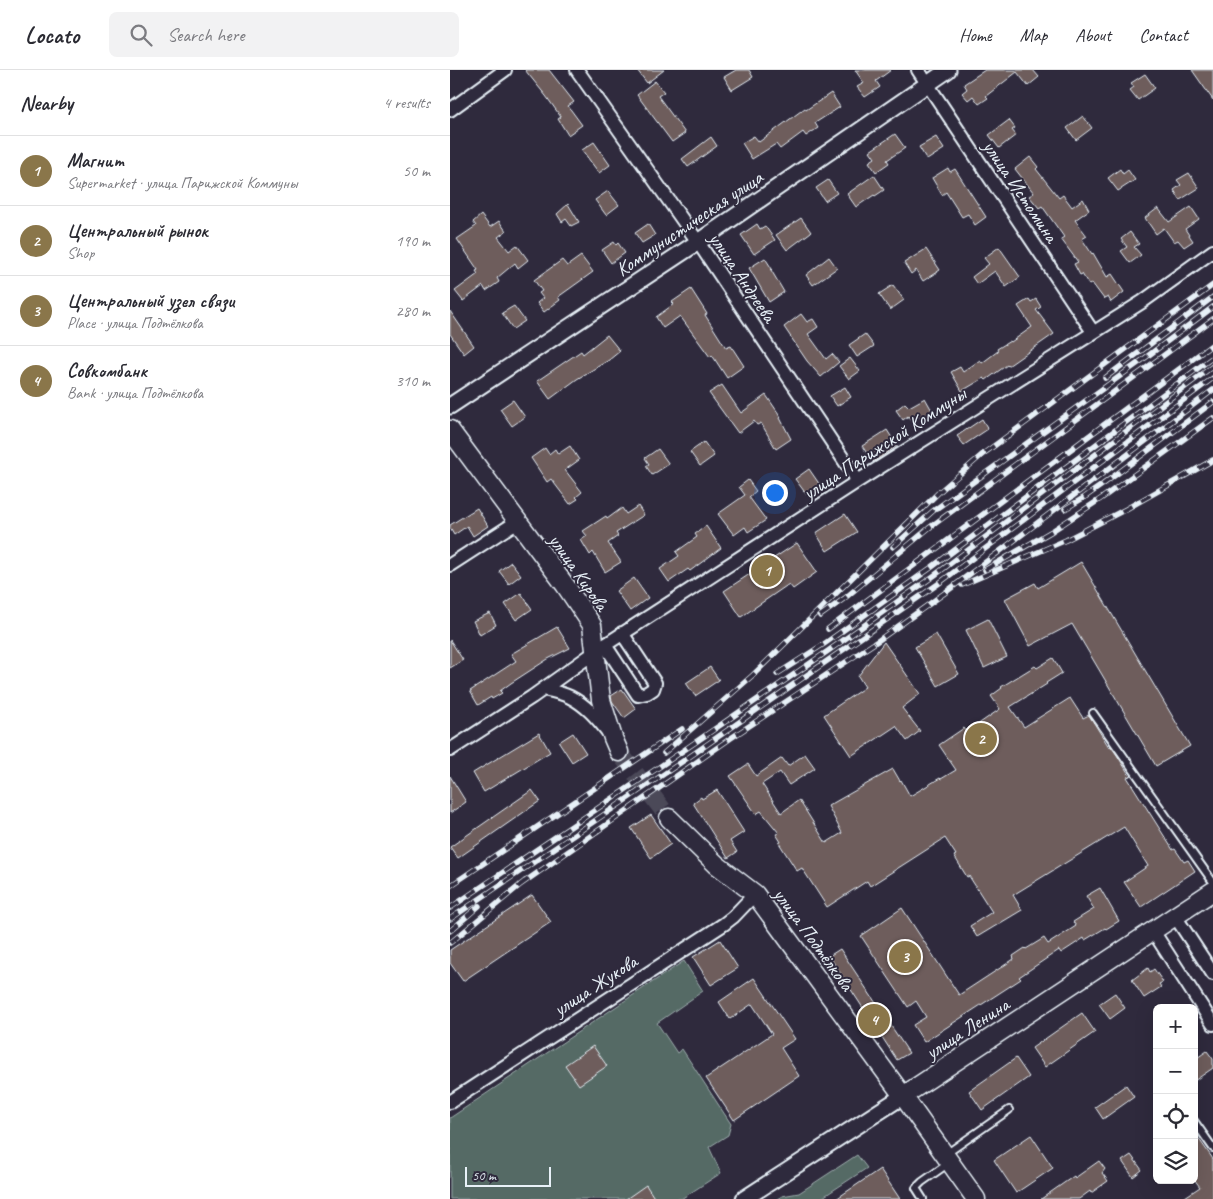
<!DOCTYPE html>
<meta charset="utf-8">
<style>
body{margin:0;font-family:Caveat,sans-serif;background:#f2f2f3;color:#2b2b33}
.controls{position:absolute;right:15px;bottom:15px;display:grid;overflow:hidden;border-radius:8px;box-shadow:0 5px 20px #0002}
.controls button{width:45px;height:45px;display:grid;place-items:center;padding:0;border:0;border-bottom:1px solid #e1e1e2;background:#fff;color:#2b2b33;font:25px sans-serif}
.scale{position:absolute;left:15px;bottom:12px;width:86px;box-sizing:border-box;padding-left:5px;border:2px solid #e8f1f8;border-top:0;font-size:14px;line-height:18px;white-space:nowrap;color:#e8f1f8;-webkit-text-stroke:4px #2f2a3d;paint-order:stroke}
.you{position:absolute;left:324px;top:422px;width:18px;height:18px;margin:-12px;border:4px solid #fff;border-radius:50%;background:#1a73e8;box-shadow:0 0 0 8px #1a73e833}
.badge{display:grid;place-items:center;width:32px;height:32px;border-radius:50%;background:#8a764a;color:#fff;font-size:16px;font-weight:700}
.pin{position:absolute;translate:-50% -50%;border:2px solid #fff;box-shadow:0 1px 5px #0006}
.list{margin:0;padding:0;list-style:none}
h2{display:flex;justify-content:space-between;align-items:center;height:65px;margin:0;padding:0 20px;font-size:21px}
h2 small{font-size:16px;font-weight:400;color:#7c7c81}
.list li{display:grid;grid-template-columns:32px 1fr auto;gap:15px;align-items:center;box-sizing:border-box;height:70px;padding:0 20px;border-top:1px solid #e1e1e2}
.list b{display:block;font-size:19px;white-space:nowrap}
.list p{margin:0;font-size:16px;white-space:nowrap;color:#7c7c81}
.list em{font-size:16px;font-style:normal;color:#7c7c81}
.icon{flex:none;width:28px;height:28px;fill:none;stroke:currentColor;stroke-width:2;stroke-linecap:round;stroke-linejoin:round}
.map{position:relative;flex:none;width:763px;height:1129px;overflow:hidden}
header{display:flex;align-items:center;gap:30px;box-sizing:border-box;height:70px;padding:0 25px;background:#fff;border-bottom:1px solid #e1e1e2}
header strong{font-size:24px}
nav{display:flex;gap:28px;margin-inline-start:auto;font-size:18px}
.search{width:350px;height:45px;background:#f2f2f3;display:flex;align-items:center;gap:12px;box-sizing:border-box;padding:0 18px;border-radius:8px;color:#7c7c81;font-size:19px}
main{display:flex}
aside{flex:1;background:#fff}
.map>svg:first-child{display:block}
.green{fill:#546a65;stroke:#9eaeae}
.building{fill:#6e5d5b;stroke:#e8f1f8}
.lines{fill:none;stroke-linecap:round;stroke-linejoin:round}
.secondary-tunnel{stroke:#4b4859;stroke-width:18;stroke-dasharray:18 9;stroke-linecap:butt}
.service-casing{stroke:#e8f1f8;stroke-width:10}
.minor-casing{stroke:#e8f1f8;stroke-width:16}
.tertiary-casing{stroke:#e8f1f8;stroke-width:19}
.secondary-casing{stroke:#e8f1f8;stroke-width:21}
.service{stroke:#2f2a3d;stroke-width:6}
.minor{stroke:#2f2a3d;stroke-width:12}
.tertiary{stroke:#2f2a3d;stroke-width:15}
.secondary{stroke:#2f2a3d;stroke-width:18}
.rail-casing{stroke:#e8f1f8;stroke-width:5.5}
.rail{stroke:#2f2a3d;stroke-width:4;stroke-dasharray:11;stroke-linecap:butt}
.labels{text-anchor:middle;stroke-width:4;stroke-linejoin:round;paint-order:stroke}
.street-label{font-size:20px;fill:#e8f1f8;stroke:#2f2a3d}
</style>
<header>
<strong>Locato</strong>
<div class="search"><svg class="icon" aria-label="search" viewBox="0 0 24 24"><circle cx="10" cy="10" r="6"/><path d="M15 15l6 6"/></svg>Search here</div>
<nav><a>Home</a><a>Map</a><a>About</a><a>Contact</a></nav>
</header>
<main>
<aside>
<h2>Nearby<small>4 results</small></h2>
<ul class="list">
<li><span class="badge">1</span><div><b>Магнит</b><p>Supermarket · улица Парижской Коммуны</p></div><em>50 m</em></li>
<li><span class="badge">2</span><div><b>Центральный рынок</b><p>Shop</p></div><em>190 m</em></li>
<li><span class="badge">3</span><div><b>Центральный узел связи</b><p>Place · улица Подтёлкова</p></div><em>280 m</em></li>
<li><span class="badge">4</span><div><b>Совкомбанк</b><p>Bank · улица Подтёлкова</p></div><em>310 m</em></li>
</ul>
</aside>
<div class="map">
<svg width="763" height="1129" viewBox="0 0 763 1129">
<rect width="100%" height="100%" fill="#2f2a3d"/>
<filter id="ink" filterUnits="userSpaceOnUse"><feTurbulence type="fractalNoise" baseFrequency=".02" numOctaves="2"/><feDisplacementMap in="SourceGraphic" scale="10" xChannelSelector="R" yChannelSelector="G"/><feConvolveMatrix kernelMatrix="1 2 1 2 8 2 1 2 1" color-interpolation-filters="sRGB"/></filter>
<g filter="url(#ink)">
<path class="green" d="M234,891L253,921L207,953L227,983L232,979L281,1054L278,1065L259,1077L271,1103L231,1129H0V1048Z
M407,1085L417,1098L370,1129H327L332,1126L349,1123Z"/>
<path class="building" d="M75,0H99L124,32L118,36L132,55L118,65L108,49L111,47L96,26Z
M187,0H214L197,13Z
M286,0H299L303,7L282,20L274,7Z
M405,0H441L426,11L430,17L415,27L407,17L414,13Z
M535,0H583L589,7L578,16L567,2L536,26L538,28L529,34L523,26L518,30L512,23L517,19L514,14Z
M742,0H763V30Z
M695,4L705,18L688,30L680,20L684,17L681,13Z
M205,11L214,22L208,26L235,63L222,72L187,25Z
M381,23L390,37L365,53L368,58L356,66L353,62L330,79L326,74L302,89L292,73L304,66L309,72L355,38L356,40Z
M633,46L642,58L626,70L617,58Z
M559,50L565,58L562,60L566,65L549,78L539,65Z
M445,64L455,78L437,90L439,93L426,102L419,92L425,88L420,81Z
M261,67L267,76L238,97L232,89Z
M486,67L494,79L477,90L469,77Z
M144,72L160,95L149,103L132,80Z
M580,87L588,97L586,99L609,128L613,125L622,137L633,129L639,140L625,150L637,166L632,169L642,184L643,183L657,207L662,204L674,222L661,232L658,227L654,229L642,213L639,215L632,204L630,205L624,194L628,192L611,169L614,167L592,136L589,138L579,126L584,123L565,99Z
M498,98L500,102L505,99L536,147L525,155L518,144L512,147L496,122L492,125L482,108Z
M670,99L673,104L678,100L685,110L668,121L658,108Z
M739,103L749,118L730,130L724,120L731,115L727,110Z
M424,105L434,120L425,126L424,125L406,137L397,124Z
M378,110L387,123L375,131L366,118Z
M158,121L169,135L156,145L145,130Z
M118,134L129,152L121,156L116,149L112,152L107,144Z
M741,137L749,149L735,159L743,171L734,177L728,170L724,172L714,158L706,164L695,148L708,138L719,152Z
M31,145L40,157L49,151L56,161L48,167L59,181L67,175L78,190L68,198L65,193L47,208L49,212L36,221L33,216L13,231L5,221L28,204L26,201L28,200L7,169L26,156L23,152Z
M351,148L361,162L337,180L326,165Z
M198,154L205,165L192,173L185,163Z
M307,154L310,159L315,156L325,170L304,184L291,165Z
M680,162L689,174L684,177L691,185L680,193L671,181L677,177L671,169Z
M164,172L166,175L168,173L175,183L161,193L152,180Z
M549,177L570,207L556,217L545,201L527,214L522,207L539,194L534,188Z
M476,179L490,200L473,211L466,200L461,204L454,193Z
M131,186L143,202L108,227L110,230L94,242L87,233L93,228L89,223L92,221L84,210L112,190L117,196Z
M379,187L387,198L363,215L356,205Z
M315,188L322,199L321,200L334,222L319,232L299,198Z
M443,215L454,230L440,240L429,224Z
M241,219L257,244L255,245L276,278L281,276L294,296L277,308L262,285L260,287L230,246L213,258L206,247L224,234L222,232Z
M579,229L581,232L586,229L591,237L586,240L604,264L558,296L557,295L536,310L534,308L512,321L501,302L510,297L513,302L530,290L532,293L548,281L547,279L560,271L561,272L582,257L568,236Z
M64,236L75,251L63,259L52,243Z
M0,241L24,276L14,284L0,264Z
M351,244L357,252L363,249L368,257L358,264L376,289L382,284L389,292L371,307L357,291L334,257Z
M415,264L424,276L407,287L399,275Z
M157,265L170,281L159,290L127,309L100,329L87,311L131,281L133,284Z
M400,288L410,301L399,309L389,296Z
M272,315L291,343L316,325L331,347L330,348L341,369L326,379L311,353L307,355L304,351L288,363L259,323Z
M395,317L401,327L387,336L380,326Z
M475,328L484,344L472,351L468,345L461,350L458,346L453,350L446,340L455,333L459,337Z
M63,330L75,347L62,356L50,339Z
M532,349L538,359L514,375L507,366Z
M437,360L447,376L423,392L412,376Z
M254,372L264,386L250,396L240,382Z
M120,376L129,390L115,400L132,422L126,427L128,429L120,434L101,409L97,412L81,388L95,378L99,384L105,379L108,384Z
M208,379L219,394L202,405L196,396L199,394L195,388Z
M359,399L370,415L357,425L345,409Z
M298,410L306,421L299,427L316,450L298,462L295,457L284,465L268,444L295,425L289,417Z
M188,436L194,445L166,463L168,466L158,473L171,492L155,502L143,482L140,485L131,470L137,466L133,461L156,446L157,449L172,438L176,444Z
M27,438L38,456L23,466L17,456L4,465L0,458V455Z
M395,444L407,462L377,481L366,463Z
M256,456L271,478L240,501L238,499L219,512L210,499L229,486L226,482L247,467L245,464Z
M347,473L367,502L343,519L339,514L291,547L274,521Z
M61,492L71,505L59,514L49,501Z
M631,492L740,676L706,696L622,554L580,576L555,529L585,513L588,518Z
M184,508L198,528L180,541L166,521Z
M71,523L82,539L66,550L55,534Z
M40,543L46,555L30,565L23,551Z
M538,549L557,587L534,598L516,560Z
M107,557L120,578L98,589L61,613L50,621L52,623L42,629L41,627L28,635L20,621L66,591L61,584Z
M486,564L509,604L488,616L465,577Z
M0,570L13,590L0,598Z
M434,572L470,624L452,638L470,661L457,671L446,656L401,686L374,645L415,617L408,606Z
M603,588L612,603L596,613L597,614L560,637L574,657L620,628L633,648L639,645L659,677L661,676L667,685L680,706L677,707L723,780L725,779L734,792L738,790L745,801L691,837L674,812L698,796L674,757L563,825L572,840L527,867L520,856L542,842L519,806L517,807L509,794L504,786L506,785L495,768L420,816L417,811L377,837L352,798L347,801L329,773L331,772L326,764L329,763L311,741L306,744L280,706L298,694L306,706L332,688L338,696L355,684L365,698L339,715L330,702L312,714L331,743L349,730L376,773L392,763L378,736L443,699L450,711L451,710L460,726L490,708L491,709L506,700L489,675L514,658L517,662L550,639L541,626L552,618L551,617L585,596L587,598Z
M260,597L269,610L245,626L236,613Z
M172,619L186,639L174,648L162,631L161,626Z
M89,663L100,682L34,722L23,703Z
M123,663L136,683L122,692L109,672Z
M0,706L16,732L0,743Z
M82,720L90,731L8,788L0,777Z
M267,720L294,762L280,771L287,782L278,788L243,733L251,727L252,729Z
M201,745L221,774L201,788L181,758Z
M650,818L669,851L656,859L655,858L635,870L634,868L611,883L609,880L569,907L571,909L474,972L463,955L476,947L466,931L458,937L411,866L452,838L509,925L564,889L563,886L575,878L576,879L594,868L598,874L626,856L623,852L644,839L636,826Z
M82,825L101,852L13,911L0,893V880Z
M270,870L288,898L261,915L243,887Z
M390,879L459,983L447,990L379,886Z
M698,898L700,902L704,899L713,912L709,914L711,917L694,928L682,910Z
M304,908L345,969L331,978L349,1006L284,1050L256,1008L322,964L302,934L280,949L269,932Z
M665,923L675,938L660,949L649,934Z
M632,943L645,962L595,997L582,978Z
M143,976L157,996L129,1015L115,995Z
M757,981L763,989V998L744,1011V990Z
M566,988L579,1007L532,1040L519,1021Z
M676,1015L684,1027L653,1049L645,1037Z
M744,1062L763,1089V1129H732L750,1117L744,1109Z
M581,1065L603,1098L566,1123L544,1090Z
M681,1085L692,1100L683,1107L672,1091Z
M649,1091L655,1099L652,1103L658,1111L641,1123L640,1121L629,1129H591L624,1106L625,1108Z
M430,1099L450,1129H386Z
M196,1115L205,1129H176Z"/>
<g class="lines">
<path class="secondary-tunnel" d="M169,682L219,748"/>
<g class="service-casing">
<path id="service" d="M643,643L763,812
M744,1051L763,1078
M496,1084L559,1040
M473,1129L466,1118L472,1112L499,1093"/>
</g>
<g class="minor-casing">
<path id="minor" d="M127,0L248,172L408,411
M468,0L643,262
M0,40L55,0
M0,495L68,451
M155,575L188,625L197,623L203,619L205,613L172,563
M93,619C102,621 112,623 120,627C136,635 147,648 158,662
M0,680L82,627L155,575L408,411L692,232L763,181
M725,846L763,904
M703,861L763,954
M0,1032L274,854L283,847L305,824"/>
</g>
<g class="tertiary-casing">
<path id="tertiary" d="M0,336L248,172L498,0
M294,1129L453,1026"/>
</g>
<g class="secondary-casing">
<path id="secondary" d="M0,360L115,515L142,555L151,630L163,668L169,682
M219,748L267,795L305,824L453,1026L526,1129
M453,1026L763,821"/>
</g>
<use href="#service" class="service"/>
<use href="#minor" class="minor"/>
<use href="#tertiary" class="tertiary"/>
<use href="#secondary" class="secondary"/>
<g class="rail-casing">
<path id="rail" d="M655,308L763,227
M615,439L635,427L652,415L763,332
M443,477L483,441L691,291L763,237
M535,500L602,461L652,428L763,348
M512,515L616,470L676,439L763,390
M370,546L395,528L479,458L763,249
M378,559L763,274
M327,604L374,574L482,497L763,287
M214,683L303,605L488,423L533,384L763,215
M70,815L281,668L429,570L496,522L763,320
M0,816L232,659
M0,838L221,689L378,581L485,505L763,296
M0,849L239,687L488,514L763,308
M0,861L29,836
M0,873L75,811"/>
</g>
<use href="#rail" class="rail"/>
</g>
</g>
<g class="labels">
<g class="street-label">
<text transform="translate(571 121) rotate(56)" y="7">улица Истомина</text>
<text transform="translate(239 153) rotate(-34)" y="7">Коммунистическая улица</text>
<text transform="translate(293 207) rotate(56)" y="7">улица Андреева</text>
<text transform="translate(434 373) rotate(-33)" y="7">улица Парижской Коммуны</text>
<text transform="translate(129 502) rotate(55)" y="7">улица Кирова</text>
<text transform="translate(364 869) rotate(54)" y="7">улица Подтёлкова</text>
<text transform="translate(145 915) rotate(-33)" y="7">улица Жукова</text>
<text transform="translate(517 958) rotate(-33)" y="7">улица Ленина</text>
</g>
</g>
</svg>
<div class="controls">
<button>+</button>
<button>−</button>
<button><svg class="icon" aria-label="locate" viewBox="0 0 24 24"><circle cx="12" cy="12" r="6"/><path d="M12 2v4M12 18v4M2 12h4M18 12h4"/></svg></button>
<button><svg class="icon" aria-label="layers" viewBox="0 0 24 24"><path d="M12 4l9 5-9 5-9-5zM3 14l9 5 9-5"/></svg></button>
</div>
<div class="scale">50 m</div>
<div class="you"></div>
<div class="pin badge" style="left:317px;top:501px">1</div>
<div class="pin badge" style="left:531px;top:669px">2</div>
<div class="pin badge" style="left:455px;top:887px">3</div>
<div class="pin badge" style="left:424px;top:950px">4</div>
</div>
</main>
